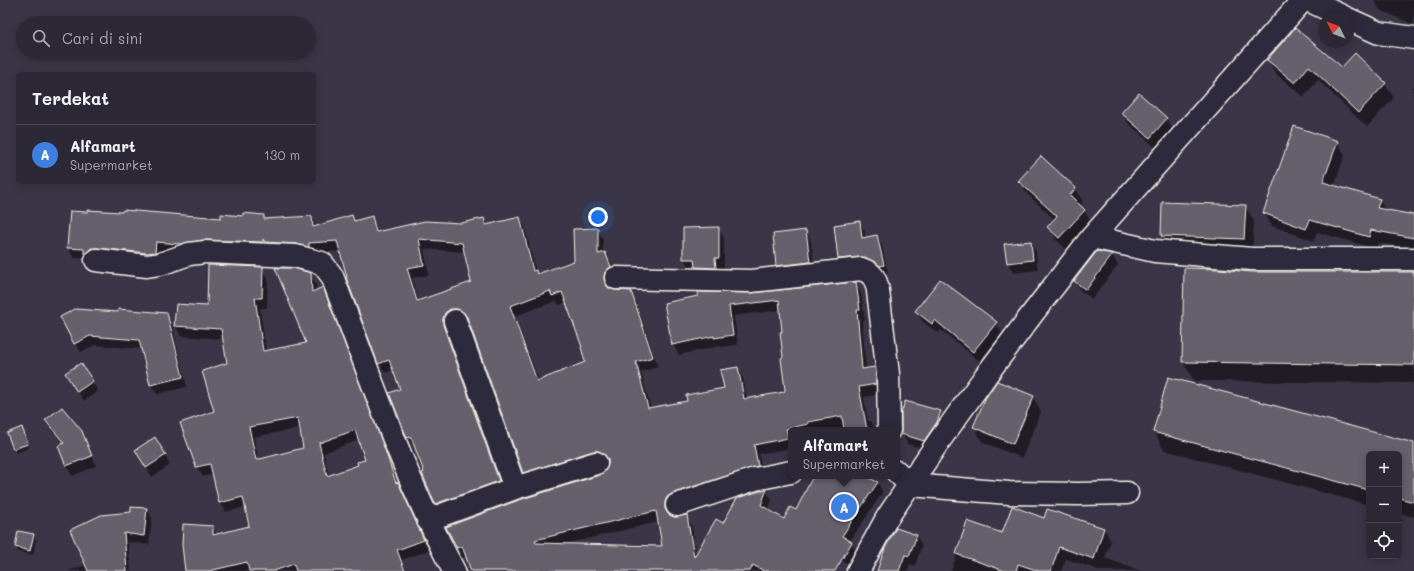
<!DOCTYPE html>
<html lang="id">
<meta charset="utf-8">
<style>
body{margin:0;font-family:Mali,sans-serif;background:#383441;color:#f1f3f6}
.controls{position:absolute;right:12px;bottom:12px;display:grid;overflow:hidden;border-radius:6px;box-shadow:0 2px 10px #0003}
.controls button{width:36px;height:36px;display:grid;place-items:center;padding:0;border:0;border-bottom:1px solid #484450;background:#2c2835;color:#f1f3f6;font:20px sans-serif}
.compass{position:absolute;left:1318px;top:12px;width:36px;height:36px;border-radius:50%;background:#2c2835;box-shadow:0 2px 10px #0003;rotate:312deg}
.you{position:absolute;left:598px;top:217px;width:14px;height:14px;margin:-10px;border:3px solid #fff;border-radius:50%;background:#1a73e8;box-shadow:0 0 0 6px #1a73e833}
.badge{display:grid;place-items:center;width:26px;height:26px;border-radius:50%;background:#d6ab8b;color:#fff;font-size:13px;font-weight:700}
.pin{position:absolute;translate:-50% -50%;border:2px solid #fff;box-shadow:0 1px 4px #0006}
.popup{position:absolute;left:788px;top:427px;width:112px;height:52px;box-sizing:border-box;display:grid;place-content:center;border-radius:6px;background:#2c2835;filter:drop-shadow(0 1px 3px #0005);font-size:13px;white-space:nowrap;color:#a6a6ad}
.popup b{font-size:15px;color:#f1f3f6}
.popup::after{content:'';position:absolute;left:50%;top:100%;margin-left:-8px;border:8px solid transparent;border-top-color:#2c2835}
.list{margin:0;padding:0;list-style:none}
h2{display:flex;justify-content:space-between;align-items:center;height:52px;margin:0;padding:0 16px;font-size:17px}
h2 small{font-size:13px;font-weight:400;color:#a6a6ad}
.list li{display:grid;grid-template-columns:26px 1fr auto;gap:12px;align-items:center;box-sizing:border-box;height:60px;padding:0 16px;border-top:1px solid #484450}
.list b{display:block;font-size:15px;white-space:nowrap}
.list p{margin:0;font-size:13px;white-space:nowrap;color:#a6a6ad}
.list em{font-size:13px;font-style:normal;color:#a6a6ad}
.icon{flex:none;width:22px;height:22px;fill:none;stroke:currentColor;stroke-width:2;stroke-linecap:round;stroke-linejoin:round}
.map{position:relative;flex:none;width:1414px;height:571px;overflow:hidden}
.search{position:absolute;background:#2c2835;box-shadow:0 2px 10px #0003;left:16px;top:16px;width:300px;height:44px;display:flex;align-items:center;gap:10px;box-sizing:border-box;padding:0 14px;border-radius:22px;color:#a6a6ad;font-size:15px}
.panel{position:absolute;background:#2c2835;box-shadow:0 2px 10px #0003;left:16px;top:72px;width:300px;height:112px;border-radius:6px}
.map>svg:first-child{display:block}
.shadow{fill:#0007;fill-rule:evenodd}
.building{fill:#65616c;stroke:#f4f1e8;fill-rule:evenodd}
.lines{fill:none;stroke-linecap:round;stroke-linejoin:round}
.minor-casing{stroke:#f4f1e8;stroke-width:25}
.minor{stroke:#2f2a3d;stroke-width:22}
</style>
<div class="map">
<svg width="1414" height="571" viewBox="0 0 1414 571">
<rect width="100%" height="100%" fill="#3b3647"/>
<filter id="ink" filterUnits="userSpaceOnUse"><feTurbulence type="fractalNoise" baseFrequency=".025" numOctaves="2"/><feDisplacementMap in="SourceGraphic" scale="8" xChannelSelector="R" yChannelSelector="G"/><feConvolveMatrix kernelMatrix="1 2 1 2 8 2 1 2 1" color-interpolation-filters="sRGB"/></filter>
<g filter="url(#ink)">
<path class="shadow" d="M1374,0H1414V25L1380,10Z
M1268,60L1342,69L1385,84L1394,98L1367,127L1318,80L1304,97L1276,74Z
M1412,87H1414V103Z
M1139,94L1167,119L1172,129L1156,148L1128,123L1122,113Z
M1337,142L1345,155L1334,187L1380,200L1386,211L1414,216V249L1378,243L1376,249L1317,232L1314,241L1272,226L1264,213Z
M1041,157L1076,189L1083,202L1080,206L1084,210L1092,224L1067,250L1056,240L1048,227L1055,220L1027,194L1019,181Z
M1163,203L1245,206L1254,221L1252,254L1170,251L1162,236Z
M263,216L266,220L312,217L317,227L351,217L354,222L371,217L378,232L461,224L484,219L488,225L520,218L525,228L537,275L575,262L597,229L603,239V254L605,253L610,263L616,277L610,282L609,289L630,292L636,302L658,367L641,372L651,409L689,402L725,389L737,368L743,378L747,400L785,392L784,333L781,310L734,316L738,345L721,347L720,346L679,355L673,345L665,304L856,283L861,293L865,320H862L866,369L874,368L880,378L881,394L864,397L868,421H870L876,430H791V448L759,454L763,476L673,507L670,513V516L675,518L686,516L692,526L696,554L724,524L738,499L766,491L772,500L768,511L784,520L797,511L814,476H861L877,482L883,492L850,541L857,552L850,565L841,560L835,571H472L467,556L463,558L447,527L600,476L606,472L609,462L606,461L529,482L524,472L469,321L463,318L448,330V336L504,491L442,513L436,504L416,447L414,448L408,438L391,394L401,390L394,370L385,373L379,363L348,278L341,251L314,253L186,254L161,252L160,262L74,258L68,248L222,219ZM424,249L465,252L472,282L419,302L412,278L429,275ZM556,301L559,305L567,302L583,348L586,363L539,381L515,316ZM873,487H875L840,540L838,539ZM658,522L664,547L565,544Z
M860,222L865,231V239L877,236L882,245L888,274H886L881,270L844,267L839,259Z
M718,228L724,238V268H721L722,277H701L697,269H690L684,259Z
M806,231L811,241L815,272L783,275L777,265Z
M1031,242L1036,252L1038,270L1013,273L1008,263Z
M1112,255L1118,265L1092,299L1081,291L1075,281Z
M262,268L268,278L267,308H260L266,351L308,343L310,274L316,284V291L322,288L328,298L389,458L397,483L403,493L429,550L402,560L406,571H186L213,527L217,535L251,527L246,507L226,512L220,502L213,474L203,477L197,467L215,411L228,364L224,339L181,336L175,326L208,307ZM301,428L304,449L259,461L254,437ZM359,440L366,460L359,465L329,476L324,453Z
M1185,269L1252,272L1414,273V383L1194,381L1183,362Z
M916,311L996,323L1002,333L979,361L941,330L938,333L922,321Z
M119,313L166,314L172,324L187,387L157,394L151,385L143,349L95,345L81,352L75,343Z
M81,364L98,391L84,401L72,383Z
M1033,397L1041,412L1022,458L982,442L974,427Z
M940,412L946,422L930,450L907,444L902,433Z
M47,420L81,431L87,442L96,466L72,476L67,466L59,446L64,445L52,430Z
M1154,432L1414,444V517L1399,513V454H1369V505L1164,450Z
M24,433L29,448L16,453L14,448Z
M165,456L170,465L152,477L142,460Z
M147,509L152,518L149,545L128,542L131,571H68L86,565L132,513Z
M1045,519L1104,529L1111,541L1105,558L1141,571H1096V569L1066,559L1061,571H951L968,522L1003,535Z
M33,535L36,540L33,555L18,552L16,547Z
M916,535L922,545L915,566L910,564L908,571H878Z"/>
<path class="building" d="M1295,28L1342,67L1355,53L1386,83L1358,113L1309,66L1295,83L1267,60Z
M1139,93L1167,118L1150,138L1121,113Z
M1294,126L1338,141L1323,182L1380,199L1377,208L1414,215V238L1371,230L1369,237L1310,220L1306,229L1263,213Z
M1041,156L1076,188L1070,195L1085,210L1059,238L1047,227L1057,216L1018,181Z
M1162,202L1246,205L1244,239L1161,236Z
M87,210L122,212L123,210L221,218V214L243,216V213L264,215V219L312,216L313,227L352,215L354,221L372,216L376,232L425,221L461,223L484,218L486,225L520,217L533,271L536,270L537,274L574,261L573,229L598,228V254L605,252L611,267L605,272L604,277L605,284L609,288L615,290L631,291L653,357L636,362L648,408L687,401L686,395L724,388L720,370L738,367L744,399L784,392L785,390L781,358L783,357L780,332H782L779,300L729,306L733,335L714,338V336L672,345L664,303L698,296V292L752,293L856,282L860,310H857L862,369L875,367L876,375V384L859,387L867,430H844L842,416L808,422V424L786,429L788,438L754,445L758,466L673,493L667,497L665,502V509L668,514L674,517L687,515L694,557L716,519L723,523L737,498L767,489L761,505L784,519L790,507L796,510L812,478L864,476L878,482L842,536L852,542L835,571H764L753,565L750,571H471L462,546L457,548L446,527L519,500L600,475L605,471L608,465V459L604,454L599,451H593L523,473L467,317L463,312L457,309H450L445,313L443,319V325L499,481L435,504L422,473L424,472L412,440L410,437L407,438L389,393L400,389L389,360L378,364L346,277H347L337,241L309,243V247L296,244L265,242L263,239V242L204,240L180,244L156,242L155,252L147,253L97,248H91L86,253H84V249L67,248L70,211L87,212ZM419,239L462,243L471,282L417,301L407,268L424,265ZM550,291L552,296L562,292L582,347H581L585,362L537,381L510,306ZM656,511L662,546L536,543L535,540Z
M860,221L862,238L877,235L884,265L880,266L875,262L865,257H860L838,259L834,225Z
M719,227V258H715L716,268L695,267L694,259H683V228Z
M806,230L810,262L776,266L773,234Z
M1031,241L1033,260L1007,263L1004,244Z
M1097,251L1113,254L1086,290L1074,281Z
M208,265L263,267L262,298H255L263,351L306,343L275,268H293L311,273L312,292L323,287L384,447L396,483L398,482L424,540L397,550L405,571H296L294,564L274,571H249L247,562L209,571H185L182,545L183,524L213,526V535L249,526L243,497L219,503L210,464L196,467L180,423L214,411L202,371L227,363L221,329L174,326L176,304L207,306ZM298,418L303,448L256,460L249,427ZM355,430L365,460L357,462L358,465L327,476L319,443Z
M1184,268L1219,269L1252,272H1414V365L1182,362Z
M940,279L997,322L973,352L935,320L932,324L915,311Z
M75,309L118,312V309L167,313L183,377L150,385L139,340L90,336L74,344L60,317Z
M81,363L93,381L77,392L65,373Z
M1168,377L1414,443V502L1399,498V454H1369V490L1153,432Z
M997,381L1034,396L1013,444L973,427L985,399Z
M905,401L941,411L937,422L924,441L901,434V414Z
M62,407L82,431L92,456L66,466L58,446L64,443L45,420Z
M22,427L28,444L13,449L7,433Z
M155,437L166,455L146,468L135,450Z
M1012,506L1044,518L1047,509L1104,528L1094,559L1059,547L1051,571H1039L1018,564L1016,571H1005L956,554L967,521L1002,533Z
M131,507L147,508L144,536L124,533L127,571H88L70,530L101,515L131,512Z
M896,528L917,535L909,556L905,555L899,571H877L885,548Z
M18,531L34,534L30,551L15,547Z"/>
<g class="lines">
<g class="minor-casing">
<path id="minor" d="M1308,0L1346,18
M1348,19L1379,33L1414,38
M1092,237L1155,251L1252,259H1414
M96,260L147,266L160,264L189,254L205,252L271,255L295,256L322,263L332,276C370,375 404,477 454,571
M616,278L751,281L861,269C873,273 876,279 878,291L888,374L889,430
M455,321L515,488
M897,472L910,485L1009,493L1078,494L1127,493
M677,505L755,479L791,472
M428,520L515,488L596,463
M858,571L887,518L939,441L987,374L1033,313L1092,237L1303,0"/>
</g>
<use href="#minor" class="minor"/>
</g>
</g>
</svg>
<div class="controls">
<button>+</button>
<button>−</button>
<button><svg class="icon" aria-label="locate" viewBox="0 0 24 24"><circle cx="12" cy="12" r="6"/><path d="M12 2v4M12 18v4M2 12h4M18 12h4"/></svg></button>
</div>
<svg class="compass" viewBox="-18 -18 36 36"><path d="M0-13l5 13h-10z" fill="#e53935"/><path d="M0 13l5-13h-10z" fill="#a6a6ad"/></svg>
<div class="you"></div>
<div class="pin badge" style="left:844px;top:507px;background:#3f7fe0">A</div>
<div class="popup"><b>Alfamart</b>Supermarket</div>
<div class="search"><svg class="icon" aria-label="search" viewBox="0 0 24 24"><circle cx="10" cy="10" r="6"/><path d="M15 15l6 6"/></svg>Cari di sini</div>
<section class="panel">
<h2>Terdekat<small></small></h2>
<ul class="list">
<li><span class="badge" style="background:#3f7fe0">A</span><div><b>Alfamart</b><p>Supermarket</p></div><em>130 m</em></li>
</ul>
</section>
</div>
